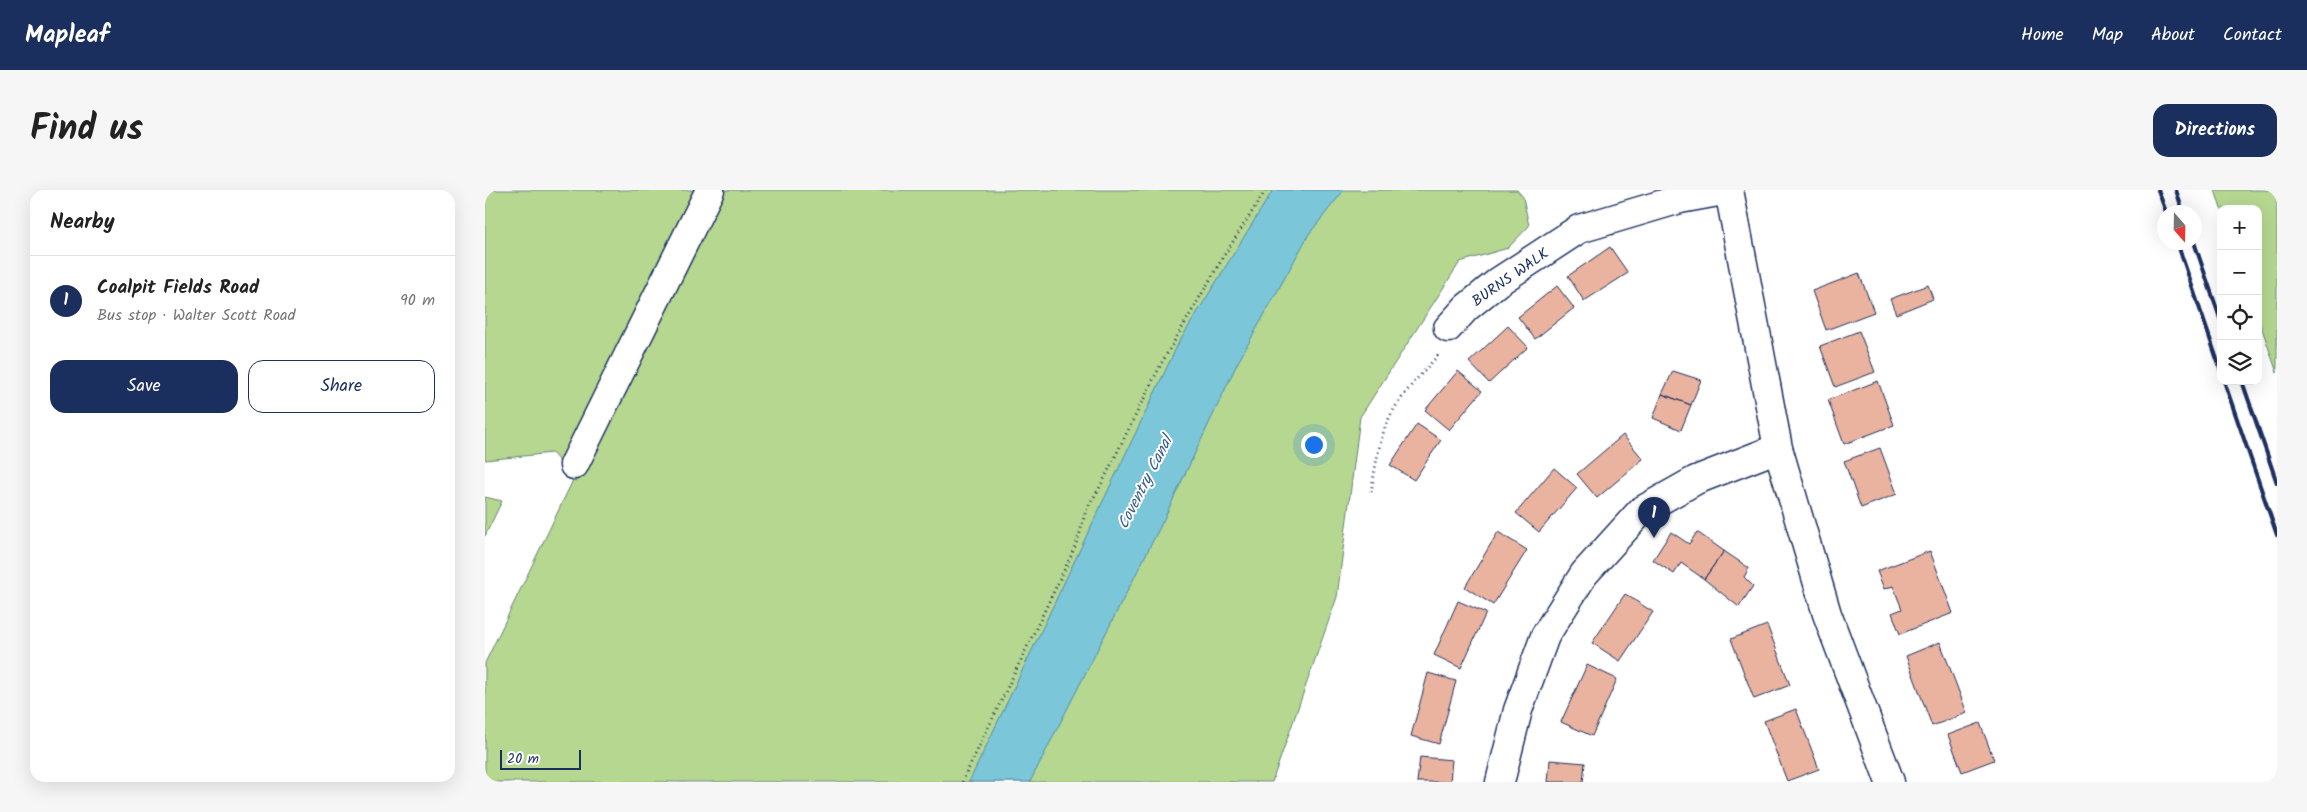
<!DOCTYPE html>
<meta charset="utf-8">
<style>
body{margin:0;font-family:Kalam,sans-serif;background:#f6f6f6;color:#222}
.controls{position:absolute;right:15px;top:15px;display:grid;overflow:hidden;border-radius:10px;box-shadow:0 5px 20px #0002}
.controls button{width:45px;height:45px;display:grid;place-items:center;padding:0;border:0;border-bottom:1px solid #e0e0e0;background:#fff;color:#222;font:25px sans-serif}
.compass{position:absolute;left:1672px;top:15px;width:45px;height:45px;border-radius:50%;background:#fff;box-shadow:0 5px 20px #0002;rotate:160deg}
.scale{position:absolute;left:15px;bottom:12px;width:81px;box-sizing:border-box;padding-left:5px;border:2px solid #1b2f5e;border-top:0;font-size:14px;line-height:18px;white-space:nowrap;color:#1b2f5e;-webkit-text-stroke:4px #fff;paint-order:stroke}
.you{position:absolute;left:828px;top:254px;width:18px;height:18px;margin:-12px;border:4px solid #fff;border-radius:50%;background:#1a73e8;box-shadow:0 0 0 8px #1a73e833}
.badge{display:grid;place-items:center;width:32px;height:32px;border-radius:50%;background:#1b2f5e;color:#fff;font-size:16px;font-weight:700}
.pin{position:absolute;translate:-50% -41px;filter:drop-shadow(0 1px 2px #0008)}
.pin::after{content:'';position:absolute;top:26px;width:18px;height:15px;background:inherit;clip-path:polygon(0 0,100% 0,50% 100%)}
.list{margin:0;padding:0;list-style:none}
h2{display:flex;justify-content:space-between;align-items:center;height:65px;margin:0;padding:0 20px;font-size:21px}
h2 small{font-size:16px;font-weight:400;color:#767676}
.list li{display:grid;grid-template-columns:32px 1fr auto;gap:15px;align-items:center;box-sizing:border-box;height:90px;padding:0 20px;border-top:1px solid #e0e0e0}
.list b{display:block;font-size:19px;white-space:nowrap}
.list p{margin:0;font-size:16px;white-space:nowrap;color:#767676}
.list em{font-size:16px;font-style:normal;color:#767676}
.actions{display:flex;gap:10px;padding:15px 20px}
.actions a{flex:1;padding:11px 0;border:1px solid #1b2f5e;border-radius:15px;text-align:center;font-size:18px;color:#1b2f5e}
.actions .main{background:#1b2f5e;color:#fff}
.icon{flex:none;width:28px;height:28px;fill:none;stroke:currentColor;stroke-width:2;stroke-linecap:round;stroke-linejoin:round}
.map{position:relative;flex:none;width:1792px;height:592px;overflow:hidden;border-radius:15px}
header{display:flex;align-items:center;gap:30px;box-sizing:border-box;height:70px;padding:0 25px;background:#1b2f5e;color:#fff}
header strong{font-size:24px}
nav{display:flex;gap:28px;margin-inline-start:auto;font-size:18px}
.intro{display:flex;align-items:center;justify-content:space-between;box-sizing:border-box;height:120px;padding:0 30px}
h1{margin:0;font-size:35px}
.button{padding:12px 22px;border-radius:15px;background:#1b2f5e;color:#fff;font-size:18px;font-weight:700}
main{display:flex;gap:30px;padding:0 30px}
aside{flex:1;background:#fff;border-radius:15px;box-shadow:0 5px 20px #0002}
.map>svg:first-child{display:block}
.green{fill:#b5d790;stroke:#688377}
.water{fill:#7bc6da;stroke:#558aa8}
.building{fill:#eab39f;stroke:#1b2f5e}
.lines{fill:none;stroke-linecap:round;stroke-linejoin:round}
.minor-casing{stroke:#1b2f5e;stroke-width:31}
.path{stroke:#1b2f5e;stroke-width:3;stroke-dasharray:1 4;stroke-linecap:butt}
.minor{stroke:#fff;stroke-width:28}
.rail{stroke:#1b2f5e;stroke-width:4}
.labels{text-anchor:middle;stroke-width:4;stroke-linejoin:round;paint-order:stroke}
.street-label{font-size:15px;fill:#1b2f5e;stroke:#fff}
.water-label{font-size:16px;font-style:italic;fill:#385c83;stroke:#fff}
</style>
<header>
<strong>Mapleaf</strong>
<nav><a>Home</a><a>Map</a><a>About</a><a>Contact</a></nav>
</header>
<div class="intro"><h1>Find us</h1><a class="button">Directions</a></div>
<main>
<aside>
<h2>Nearby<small></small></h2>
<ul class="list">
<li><span class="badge">1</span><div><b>Coalpit Fields Road</b><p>Bus stop · Walter Scott Road</p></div><em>90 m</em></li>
</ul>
<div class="actions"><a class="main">Save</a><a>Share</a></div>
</aside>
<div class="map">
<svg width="1792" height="592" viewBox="0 0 1792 592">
<rect width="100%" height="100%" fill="#fff"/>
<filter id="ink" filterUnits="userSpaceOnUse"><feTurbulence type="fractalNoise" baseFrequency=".02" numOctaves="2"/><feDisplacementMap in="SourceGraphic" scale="10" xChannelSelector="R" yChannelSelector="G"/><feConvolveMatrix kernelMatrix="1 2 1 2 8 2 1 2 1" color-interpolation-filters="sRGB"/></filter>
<g filter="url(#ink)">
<path class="green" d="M0,0H1032L1038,7L1044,36L1023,58L975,72L875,227L852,407L787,592H0V473L89,288L67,263L0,270Z
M1730,0H1792V183L1773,127V19H1736Z
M0,307L17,311L0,346Z"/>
<path class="water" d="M788,0H859L824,44L752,174L677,333L545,592H484L694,152Z"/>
<path class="building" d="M1125,57L1143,83L1099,111L1083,86Z
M1374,83L1389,122L1341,140L1327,101Z
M1443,95L1448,109L1411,124L1405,109Z
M1072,96L1089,118L1050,149L1033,127Z
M1023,136L1043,157L1004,193L984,172Z
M1374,141L1390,182L1350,197L1335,156Z
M973,181L997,201L964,240L940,220Z
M1188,181L1216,190L1206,215L1177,204Z
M1393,191L1409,235L1359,254L1343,210Z
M1177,204L1206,215L1196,240L1168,228Z
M932,234L956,250L929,290L905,275Z
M1138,245L1158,269L1112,308L1092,284Z
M1395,258L1412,304L1376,318L1359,271Z
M1069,278L1092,298L1054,342L1031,323Z
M1013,342L1042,360L1008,415L980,397Z
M1186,342L1204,354L1212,342L1239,361L1219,389L1196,373L1189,384L1168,370Z
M1239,361L1264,378L1259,387L1268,396L1254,417L1219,389Z
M1445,361L1468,423L1415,444L1407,423L1417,419L1408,396L1399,399L1392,381Z
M1140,404L1168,422L1135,471L1107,453Z
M973,411L1001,423L976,478L949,465Z
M1282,435L1305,495L1269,509L1246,449Z
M1455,452L1482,523L1447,536L1421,466Z
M1102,475L1132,489L1107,546L1076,532Z
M943,483L971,491L954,554L926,546Z
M1311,519L1334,579L1302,591L1279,531Z
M1495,533L1509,570L1477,582L1463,545Z
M935,567L967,570L965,592H932Z
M1065,570L1100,573L1098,592H1063Z"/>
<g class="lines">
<g class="minor-casing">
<path id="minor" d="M1244,0L1293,258L1342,424L1405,592
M963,138L981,118L1013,92L1094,39L1195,9L1244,0
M89,275L225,0
M1015,592L1033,520L1060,446L1099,384L1156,321L1211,290L1293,258"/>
</g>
<path class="path" d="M886,302C890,280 893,256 901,235C912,208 936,185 954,164
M477,592L586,366L594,346L601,320L614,299L676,174L740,64L781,0"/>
<use href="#minor" class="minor"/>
<path class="rail" d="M1673,0L1681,22
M1691,0L1698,22
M1692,52L1736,181
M1709,52L1736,131
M1739,191L1792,345
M1757,191L1792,293"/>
</g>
</g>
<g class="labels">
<g class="street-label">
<text transform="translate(1025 87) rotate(-35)" y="5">BURNS WALK</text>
</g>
<g class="water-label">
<text transform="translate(659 292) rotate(-63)" y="6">Coventry Canal</text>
</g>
</g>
</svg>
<div class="controls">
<button>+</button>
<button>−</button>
<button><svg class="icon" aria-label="locate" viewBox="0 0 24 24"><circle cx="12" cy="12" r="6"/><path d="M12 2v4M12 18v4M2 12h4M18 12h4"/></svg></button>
<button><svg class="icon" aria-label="layers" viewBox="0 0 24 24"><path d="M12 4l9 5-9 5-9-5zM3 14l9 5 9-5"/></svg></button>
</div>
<svg class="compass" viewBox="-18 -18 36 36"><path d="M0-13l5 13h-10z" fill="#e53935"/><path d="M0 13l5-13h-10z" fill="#767676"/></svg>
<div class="scale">20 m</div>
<div class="you"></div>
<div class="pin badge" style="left:1169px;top:348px">1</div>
</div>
</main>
